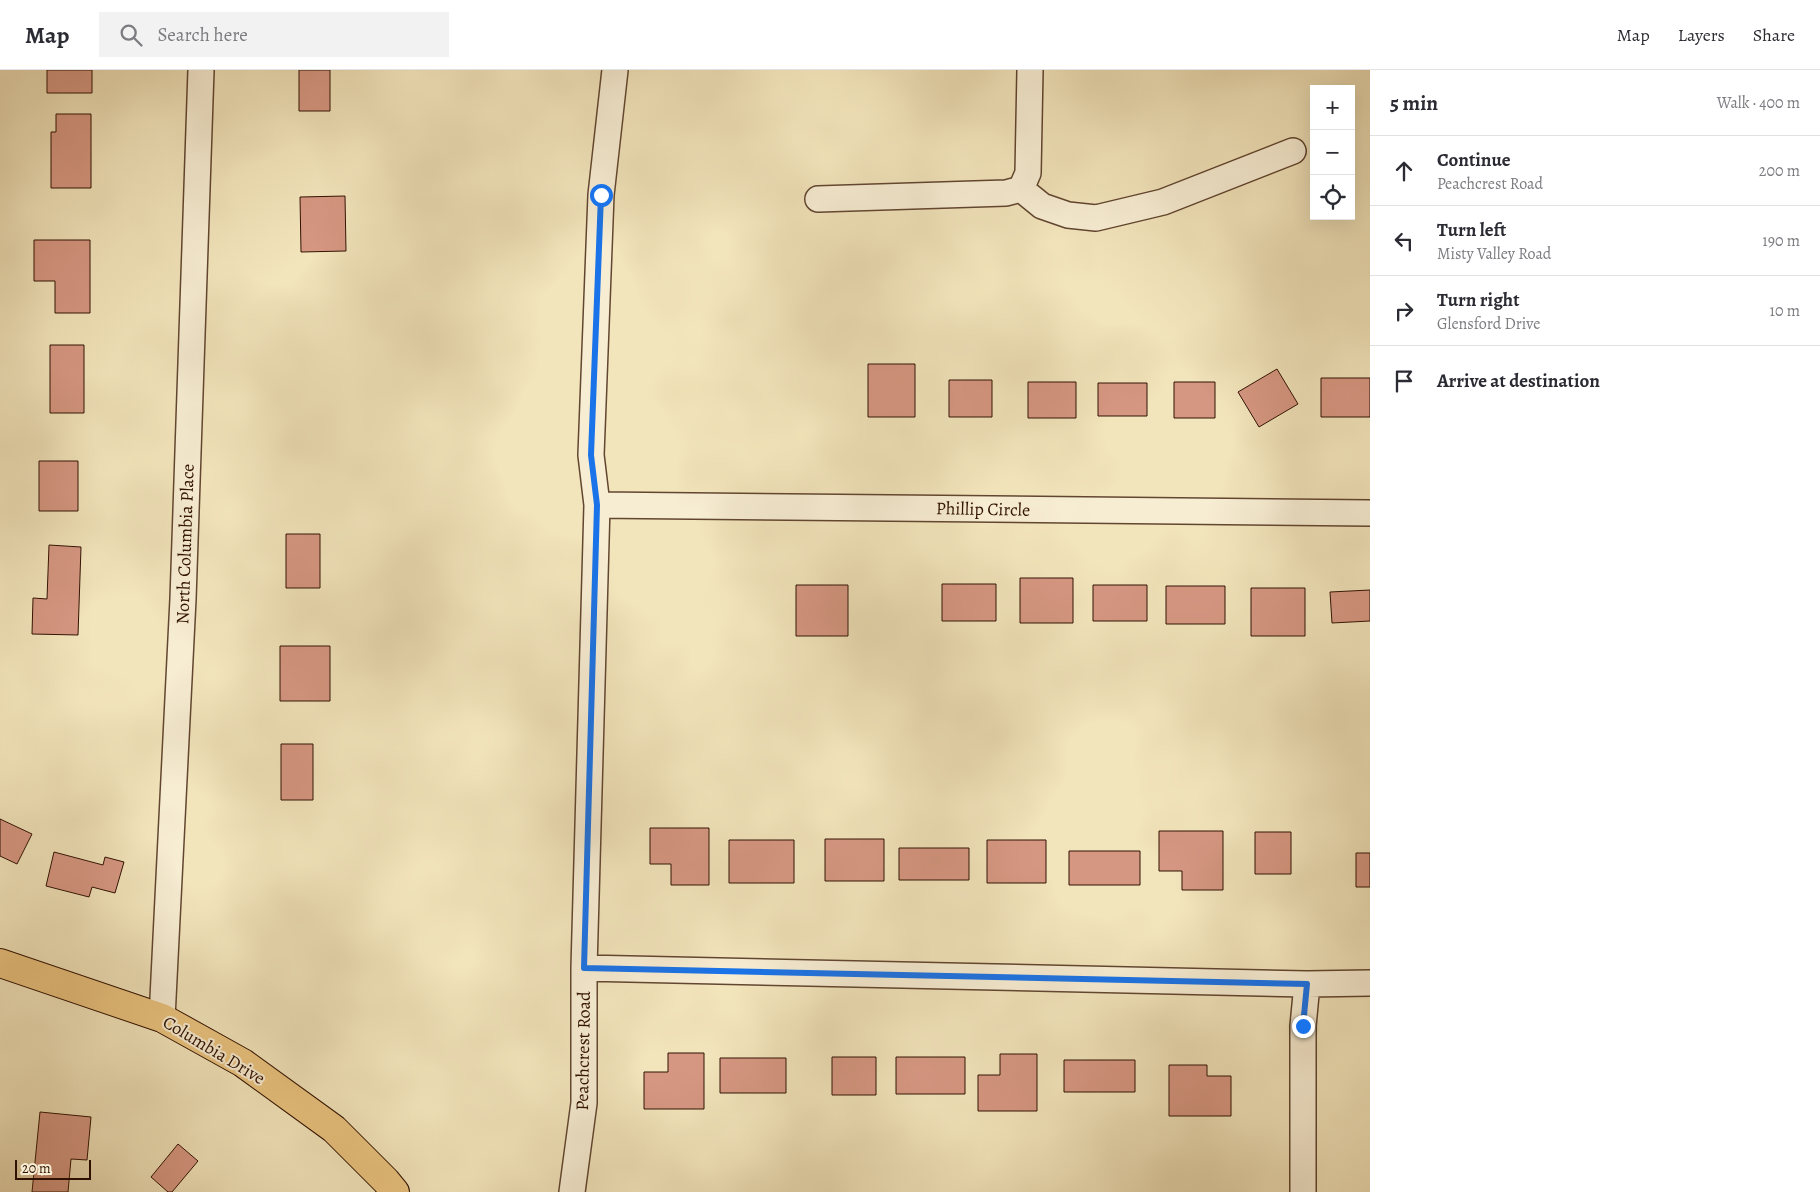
<!DOCTYPE html>
<meta charset="utf-8">
<style>
body{margin:0;font-family:Alegreya,serif;background:#f2f2f3;color:#2b2b33}
.controls{position:absolute;right:15px;top:15px;display:grid;overflow:hidden;border-radius:0px;box-shadow:0 5px 20px #0002}
.controls button{width:45px;height:45px;display:grid;place-items:center;padding:0;border:0;border-bottom:1px solid #e1e1e2;background:#fff;color:#2b2b33;font:25px sans-serif}
.scale{position:absolute;left:15px;bottom:12px;width:76px;box-sizing:border-box;padding-left:5px;border:2px solid #311202;border-top:0;font-size:14px;line-height:18px;white-space:nowrap;color:#311202;-webkit-text-stroke:4px #f7edd3;paint-order:stroke}
.stop{position:absolute;width:15px;height:15px;margin:-11px;border:4px solid #1a73e8;border-radius:50%;background:#fff}
.stop.end{background:#1a73e8;border-color:#fff;box-shadow:0 1px 5px #0008}
.list{margin:0;padding:0;list-style:none}
h2{display:flex;justify-content:space-between;align-items:center;height:65px;margin:0;padding:0 20px;font-size:21px}
h2 small{font-size:16px;font-weight:400;color:#7c7c81}
.list li{display:grid;grid-template-columns:32px 1fr auto;gap:15px;align-items:center;box-sizing:border-box;height:70px;padding:0 20px;border-top:1px solid #e1e1e2}
.list b{display:block;font-size:19px;white-space:nowrap}
.list p{margin:0;font-size:16px;white-space:nowrap;color:#7c7c81}
.list em{font-size:16px;font-style:normal;color:#7c7c81}
.icon{flex:none;width:28px;height:28px;fill:none;stroke:currentColor;stroke-width:2;stroke-linecap:round;stroke-linejoin:round}
.map{position:relative;flex:none;width:1370px;height:1122px;overflow:hidden}
header{display:flex;align-items:center;gap:30px;box-sizing:border-box;height:70px;padding:0 25px;background:#fff;border-bottom:1px solid #e1e1e2}
header strong{font-size:24px}
nav{display:flex;gap:28px;margin-inline-start:auto;font-size:18px}
.search{width:350px;height:45px;background:#f2f2f3;display:flex;align-items:center;gap:12px;box-sizing:border-box;padding:0 18px;border-radius:0px;color:#7c7c81;font-size:19px}
main{display:flex}
aside{flex:1;background:#fff}
.map>svg:first-child{display:block}
.building{fill:#d69782;stroke:#311202}
.lines{fill:none;stroke-linecap:round;stroke-linejoin:round}
.minor-casing{stroke:#614630;stroke-width:28}
.major-casing{stroke:#311202;stroke-width:30}
.minor{stroke:#f7edd3;stroke-width:25}
.major{stroke:#e9c27e;stroke-width:28}
.route{stroke:#1a73e8;stroke-width:6}
.labels{text-anchor:middle;stroke-width:4;stroke-linejoin:round;paint-order:stroke}
.street-label{font-size:18px;fill:#311202;stroke:#f7edd3}
</style>
<header>
<strong>Map</strong>
<div class="search"><svg class="icon" aria-label="search" viewBox="0 0 24 24"><circle cx="10" cy="10" r="6"/><path d="M15 15l6 6"/></svg>Search here</div>
<nav><a>Map</a><a>Layers</a><a>Share</a></nav>
</header>
<main>
<div class="map">
<svg width="1370" height="1122" viewBox="0 0 1370 1122">
<rect width="100%" height="100%" fill="#f2e4bb"/>
<filter id="stains"><feTurbulence type="fractalNoise" baseFrequency=".004" numOctaves="4"/><feColorMatrix values="0 0 0 0 .2 0 0 0 0 .09 0 0 0 0 .02 0 0 0 .5 -.17"/></filter>
<radialGradient id="worn" r=".72"><stop offset=".6" stop-color="#630" stop-opacity="0"/><stop offset="1" stop-color="#630" stop-opacity=".3"/></radialGradient>
<path class="building" d="M47,0H92V23H47Z
M299,0H330V41H299Z
M56,44H91V118H51V62H56Z
M345,126L346,181L301,182L300,127Z
M34,170H90V243H55V211H34Z
M50,275H84V343H50Z
M868,294H915V347H868Z
M1277,299L1298,334L1259,357L1238,322Z
M1321,308H1370V347H1321Z
M949,310H992V347H949Z
M1028,312H1076V348H1028Z
M1174,312H1215V348H1174Z
M1098,313H1147V346H1098Z
M39,391H78V441H39Z
M286,464H320V518H286Z
M49,475L81,477L78,565L32,564L33,528L47,529Z
M1020,508H1073V553H1020Z
M942,514H996V551H942Z
M796,515H848V566H796Z
M1093,515H1147V551H1093Z
M1166,516H1225V554H1166Z
M1251,518H1305V566H1251Z
M1370,520V551L1332,553L1330,522Z
M280,576H330V631H280Z
M281,674H313V730H281Z
M0,749L32,764L17,794L0,786Z
M650,758H709V815H671V794H650Z
M1159,761H1223V820H1182V801H1159Z
M1255,762H1291V804H1255Z
M825,769H884V811H825Z
M729,770H794V813H729Z
M987,770H1046V813H987Z
M899,778H969V810H899Z
M1069,781H1140V815H1069Z
M54,782L103,795L105,787L124,792L115,823L92,817L89,827L46,816Z
M1356,783H1370V817H1356Z
M668,983H704V1039H644V1002H668Z
M1000,984H1037V1041H978V1005H1000Z
M832,987H876V1025H832Z
M896,987H965V1024H896Z
M720,988H786V1023H720Z
M1064,990H1135V1022H1064Z
M1169,995H1207V1006H1231V1046H1169Z
M40,1042L91,1047L87,1090L71,1089L68,1122H32Z
M178,1074L198,1091L172,1122H168L151,1107Z"/>
<g class="lines">
<g class="minor-casing">
<path id="minor" d="M1030,0L1028,103L1021,119L1042,136L1068,145L1096,148L1163,132L1293,81
M818,129L1006,123L1021,119
M597,435L1370,443
M584,898L1307,914L1370,913
M162,948L183,529L201,0
M572,1122L584,1033V898L597,435L591,385L601,125L615,0
M1303,1122V956L1307,914"/>
</g>
<g class="major-casing">
<path id="major" d="M0,893L162,948L243,993L334,1059L386,1111L395,1122"/>
</g>
<use href="#minor" class="minor"/>
<use href="#major" class="major"/>
</g>
<g class="lines">
<path class="route" d="M601,125L591,385L597,435L584,898L1307,914L1303,956"/>
</g>
<g class="labels">
<g class="street-label">
<text transform="translate(983 439) rotate(1)" y="6">Phillip Circle</text>
<text transform="translate(185 474) rotate(-88)" y="6">North Columbia Place</text>
<text transform="translate(214 980) rotate(31)" y="6">Columbia Drive</text>
<text transform="translate(583 981) rotate(-89)" y="6">Peachcrest Road</text>
</g>
</g>
<rect width="100%" height="100%" filter="url(#stains)"/>
<rect width="100%" height="100%" fill="url(#worn)"/>
</svg>
<div class="controls">
<button>+</button>
<button>−</button>
<button><svg class="icon" aria-label="locate" viewBox="0 0 24 24"><circle cx="12" cy="12" r="6"/><path d="M12 2v4M12 18v4M2 12h4M18 12h4"/></svg></button>
</div>
<div class="scale">20 m</div>
<div class="stop" style="left:601px;top:125px"></div>
<div class="stop end" style="left:1303px;top:956px"></div>
</div>
<aside>
<h2>5 min<small>Walk · 400 m</small></h2>
<ul class="list">
<li><svg class="icon" aria-label="ahead" viewBox="0 0 24 24"><path d="M12 20V5M6 11l6-6 6 6"/></svg><div><b>Continue</b><p>Peachcrest Road</p></div><em>200 m</em></li>
<li><svg class="icon" aria-label="left" viewBox="0 0 24 24"><path d="M17 20v-9H6M10 6l-5 5 5 5"/></svg><div><b>Turn left</b><p>Misty Valley Road</p></div><em>190 m</em></li>
<li><svg class="icon" aria-label="right" viewBox="0 0 24 24"><path d="M7 20v-9h11M14 6l5 5-5 5"/></svg><div><b>Turn right</b><p>Glensford Drive</p></div><em>10 m</em></li>
<li><svg class="icon" aria-label="arrive" viewBox="0 0 24 24"><path d="M6 21V4h12l-3 4 3 4H6"/></svg><div><b>Arrive at destination</b></div></li>
</ul>
</aside>
</main>
